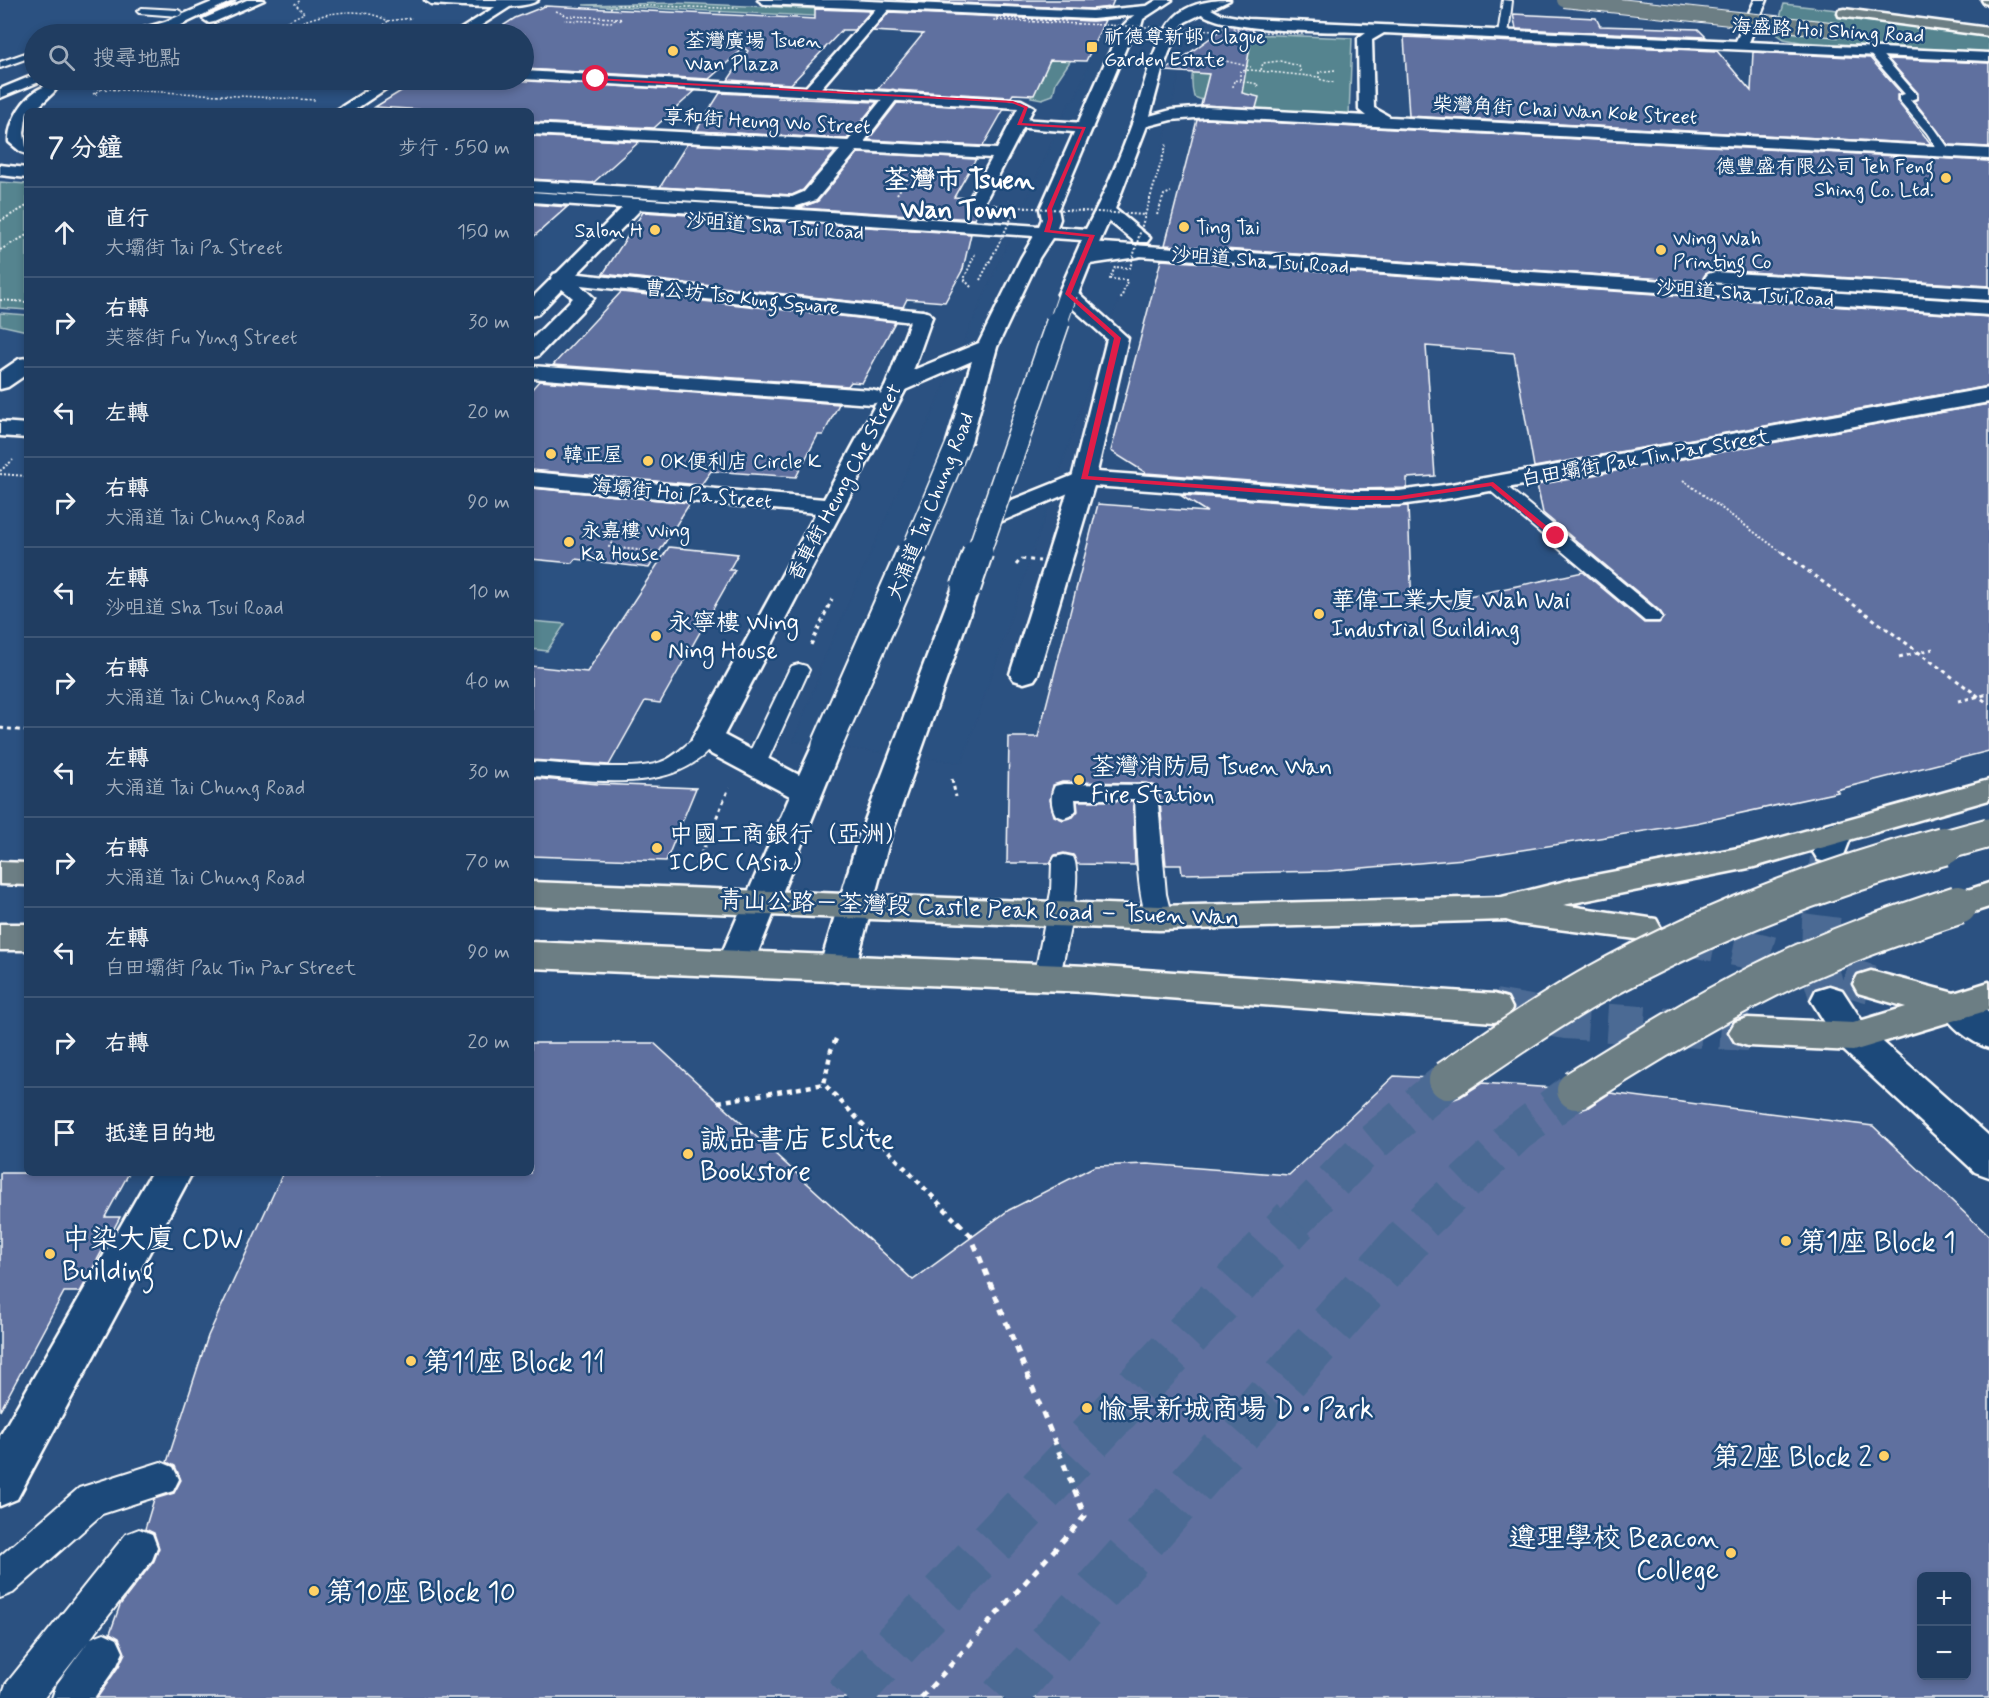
<!DOCTYPE html>
<html lang="zh-TW">
<meta charset="utf-8">
<style>
body{margin:0;font-family:Mynerve,"LXGW WenKai TC",sans-serif;background:#284467;color:#f1f3f6}
.controls{position:absolute;right:18px;bottom:18px;display:grid;overflow:hidden;border-radius:9px;box-shadow:0 3px 9px #0003}
.controls button{width:54px;height:54px;display:grid;place-items:center;padding:0;border:0;border-bottom:2px solid #3d5676;background:#203d61;color:#f1f3f6;font:30px sans-serif}
.stop{position:absolute;width:18px;height:18px;margin:-14px;border:4px solid #e11d48;border-radius:50%;background:#fff}
.stop.end{background:#e11d48;border-color:#fff;box-shadow:0 2px 6px #0008}
.list{margin:0;padding:0;list-style:none}
h2{display:flex;justify-content:space-between;align-items:center;height:78px;margin:0;padding:0 24px;font-size:26px}
h2 small{font-size:20px;font-weight:400;color:#a2aebd}
.list li{display:grid;grid-template-columns:39px 1fr auto;gap:18px;align-items:center;box-sizing:border-box;height:90px;padding:0 24px;border-top:2px solid #3d5676}
.list b{display:block;font-size:22px;white-space:nowrap}
.list p{margin:0;font-size:20px;white-space:nowrap;color:#a2aebd}
.list em{font-size:20px;font-style:normal;color:#a2aebd}
.icon{flex:none;width:33px;height:33px;fill:none;stroke:currentColor;stroke-width:2;stroke-linecap:round;stroke-linejoin:round}
.map{position:relative;flex:none;width:1989px;height:1698px;overflow:hidden}
.search{position:absolute;background:#203d61;box-shadow:0 3px 9px #0003;left:24px;top:24px;width:510px;height:66px;display:flex;align-items:center;gap:15px;box-sizing:border-box;padding:0 21px;border-radius:33px;color:#a2aebd;font-size:22px}
.panel{position:absolute;background:#203d61;box-shadow:0 3px 9px #0003;left:24px;top:108px;width:510px;height:1068px;border-radius:9px}
.map>svg:first-child{display:block}
.green{fill:#54848f;stroke:#aac2c7;stroke-width:1.5}
.pier{fill:#2b5181}
.building{fill:#5f709f;stroke:#fff;stroke-width:1.5;fill-rule:evenodd}
.lines{fill:none;stroke-linecap:round;stroke-linejoin:round}
.tertiary-tunnel{stroke:#4b6b94;stroke-width:38;stroke-dasharray:38 19;stroke-linecap:butt}
.primary-tunnel{stroke:#4b6b94;stroke-width:38;stroke-dasharray:38 19;stroke-linecap:butt}
.trunk-tunnel-far1{stroke:#4b6b94;stroke-width:38;stroke-dasharray:38 19;stroke-linecap:butt}
.trunk-tunnel{stroke:#4b6b94;stroke-width:47;stroke-dasharray:47 24;stroke-linecap:butt}
.motorway-tunnel-far1{stroke:#4b6b94;stroke-width:38;stroke-dasharray:38 19;stroke-linecap:butt}
.motorway-tunnel{stroke:#4b6b94;stroke-width:47;stroke-dasharray:47 24;stroke-linecap:butt}
.service-casing{stroke:#fff;stroke-width:4}
.pedestrian-casing{stroke:#fff;stroke-width:5}
.minor-casing{stroke:#fff;stroke-width:5}
.tertiary-casing{stroke:#fff;stroke-width:5}
.secondary-casing{stroke:#fff;stroke-width:5}
.primary-casing{stroke:#fff;stroke-width:5}
.trunk-casing{stroke:#fff;stroke-width:5}
.motorway-casing{stroke:#fff;stroke-width:5}
.path-far4{stroke:#fff;stroke-width:1.5;stroke-dasharray:2 2;stroke-linecap:butt}
.path-far3{stroke:#fff;stroke-width:2;stroke-dasharray:2 2;stroke-linecap:butt}
.path-far2{stroke:#fff;stroke-width:3;stroke-dasharray:4 4;stroke-linecap:butt}
.path-far1{stroke:#fff;stroke-width:4.5;stroke-dasharray:5 5;stroke-linecap:butt}
.path{stroke:#fff;stroke-width:5;stroke-dasharray:7 7;stroke-linecap:butt}
.service{fill:#1f4a7a;fill-rule:evenodd}
.pedestrian{fill:#1f4a7a;fill-rule:evenodd}
.minor{fill:#1f4a7a;fill-rule:evenodd}
.tertiary{fill:#1f4a7a;fill-rule:evenodd}
.secondary{fill:#1f4a7a;fill-rule:evenodd}
.primary{fill:#6c7e84;fill-rule:evenodd}
.trunk{fill:#6c7e84;fill-rule:evenodd}
.motorway{fill:#6c7e84;fill-rule:evenodd}
.secondary-bridge-far2-casing{stroke:#fff;stroke-width:20;stroke-linecap:butt}
.secondary-bridge-far1-casing{stroke:#fff;stroke-width:26;stroke-linecap:butt}
.secondary-bridge-casing{stroke:#fff;stroke-width:33;stroke-linecap:butt}
.trunk-bridge-casing{stroke:#fff;stroke-width:42;stroke-linecap:butt}
.motorway-bridge-far2-casing{stroke:#fff;stroke-width:16;stroke-linecap:butt}
.motorway-bridge-far1-casing{stroke:#fff;stroke-width:33;stroke-linecap:butt}
.motorway-bridge-casing{stroke:#fff;stroke-width:42;stroke-linecap:butt}
.path-bridge-far2{stroke:#fff;stroke-width:1.5;stroke-dasharray:2 2;stroke-linecap:butt}
.path-bridge-far1{stroke:#fff;stroke-width:2;stroke-dasharray:2 2;stroke-linecap:butt}
.path-bridge{stroke:#fff;stroke-width:3;stroke-dasharray:4 4;stroke-linecap:butt}
.secondary-bridge-far2{stroke:#1f4a7a;stroke-width:18}
.secondary-bridge-far1{stroke:#1f4a7a;stroke-width:23}
.secondary-bridge{stroke:#1f4a7a;stroke-width:29}
.trunk-bridge{stroke:#6c7e84;stroke-width:38}
.motorway-bridge-far2{stroke:#6c7e84;stroke-width:14}
.motorway-bridge-far1{stroke:#6c7e84;stroke-width:29}
.motorway-bridge{stroke:#6c7e84;stroke-width:38}
.route{fill:#e11d48}
.poi-dot{fill:#ffd166;stroke:#1f4a7a;stroke-width:2}
.labels{text-anchor:middle;stroke-width:5;stroke-linejoin:round;paint-order:stroke}
.far-street-label{font-size:20px;fill:#fff;stroke:#1f4a7a}
.far-poi-label{font-size:20px;fill:#fff;stroke:#1f4a7a;text-anchor:start}
.poi-label{font-size:24px;fill:#fff;stroke:#1f4a7a;text-anchor:start}
.street-label{font-size:24px;fill:#fff;stroke:#1f4a7a}
.far-district-label{font-size:26px;font-weight:bold;fill:#fff;stroke:#1f4a7a}
.near-poi-label{font-size:28px;fill:#fff;stroke:#1f4a7a;text-anchor:start}
</style>
<div class="map">
<svg width="1989" height="1698" viewBox="0 0 1989 1698">
<rect width="100%" height="100%" fill="#2b5181"/>
<filter id="ink" filterUnits="userSpaceOnUse"><feTurbulence type="fractalNoise" baseFrequency=".0167" numOctaves="2"/><feDisplacementMap in="SourceGraphic" scale="12" xChannelSelector="R" yChannelSelector="G"/><feConvolveMatrix kernelMatrix="1 2 1 2 8 2 1 2 1" color-interpolation-filters="sRGB"/></filter>
<g filter="url(#ink)">
<path class="green" d="M674,3L843,10L854,18L583,5Z
M1784,4L1989,27V52L1800,42L1784,39L1775,33Z
M1221,33L1352,38L1349,116L1222,107L1194,97C1186,65 1201,54 1221,33Z
M1081,45L1056,82L1053,95L1042,99L1031,97C1039,64 1051,55 1081,45Z
M0,182L27,184V310L0,308Z
M0,313L27,315V331L0,325Z
M531,621L565,624L547,651L531,649Z"/>
<path class="pier" d="M1106,21L1190,26L1140,244L1108,327L962,762L794,741L821,672L819,671L1070,102H1074Z"/>
<path class="building" d="M896,0H1114L1111,7L1092,9Z
M545,6L815,19V9L871,11L854,30H842L791,84L728,80L748,51L744,48L709,79L524,69V34H490L515,18Z
M889,12L1092,21L1105,20L1086,61L1050,60L1034,95L1013,94L1011,97L878,89L923,34L873,31Z
M1513,14L1596,18L1600,26L1698,29L1706,37L1516,29Z
M1228,25L1253,29L1242,93L1259,97L1256,108L1201,105L1209,74L1165,71Z
M1404,37L1717,51L1751,91L1753,52L1870,58L1901,93L1897,95V101L1931,144L1409,116Z
M1888,59L1989,63V147L1949,145L1914,101L1918,99V93Z
M419,80H522L695,91L654,128L531,122V111H444L375,107Z
M720,93L779,96L778,98L877,102L847,139L696,131Z
M897,103L1004,109L983,146L868,140Z
M1207,119L1989,161V286L1715,270L1706,273L1703,278L1705,282L1165,245L1197,120Z
M531,136L639,142L593,183L531,179Z
M687,144L835,152L803,190L792,195L660,187Z
M858,153L976,159L954,197L967,198L965,204L968,208L977,209L975,219L799,208L818,201Z
M531,204L567,207L531,239Z
M643,212L971,234L963,269L945,302L907,299L903,307L603,274Z
M1161,260L1989,317V386L1534,467L1514,353L1426,346L1435,476L1407,478V488L1354,489L1146,473L1111,451Z
M621,292L895,322L862,383L851,382L848,386L553,365Z
M539,381L839,404L823,435H818L796,477L711,471L701,485L531,470V390Z
M1989,404V751L1836,790L1838,792L1696,823L1464,859L1328,871L1182,874L1181,865H1166L1159,792L1156,786L1146,783L1062,782L1053,785L1050,800L1054,816L1063,820L1073,817L1078,811L1077,801H1133L1135,865L1077,864L1073,855L1064,853L1055,855L1050,863H1007L1009,737H1038L1098,504L1207,512L1180,495L1354,507L1408,506L1412,608L1583,572L1644,623H1659L1664,617L1660,611L1543,513L1537,485Z
M531,488L690,503L649,568L575,559L572,563L531,559Z
M669,547L738,554L729,570H735L660,703L645,701L609,765L531,760V666L587,672Z
M531,778L598,784L696,788L666,861L531,856Z
M531,1043H654L913,1280L1009,1210L1095,1166L1147,1164L1289,1175L1394,1076L1428,1078L1431,1092L1438,1099L1449,1101L1460,1097L1482,1083L1555,1088L1559,1102L1566,1108L1576,1111L1587,1108L1610,1093L1873,1126L1989,1236V1698H97L119,1666L125,1653L119,1638L110,1633L120,1605L154,1561L159,1548L154,1533L145,1529L154,1499L174,1493L181,1480L175,1466L167,1462L208,1336L283,1173H531ZM1922,1576H1966V1676H1922Z
M0,1173H129L105,1217H120L86,1281L80,1292H64L0,1411Z"/>
<g class="lines">
<path class="tertiary-tunnel" d="M1829,859L1821,921L1820,970L1829,1000"/>
<path class="primary-tunnel" d="M1678,935L1760,952L1871,984
M1494,1008L1566,1020L1748,1032"/>
<path class="trunk-tunnel-far1" d="M1423,1222L1517,1133L1576,1090"/>
<path class="trunk-tunnel" d="M1003,1698L1425,1220"/>
<path class="motorway-tunnel-far1" d="M1293,1222L1366,1148L1448,1080"/>
<path class="motorway-tunnel" d="M846,1698L1295,1220"/>
<g class="service-casing">
<path id="service" d="M1503,0L1512,1L1508,35L1503,38L1498,35Z
M142,8L178,10L183,13L178,16L139,13L137,11Z
M79,31L84,34H71L73,32Z
M34,50V56L0,68V62Z
M1870,50H1878L1916,94V98L1910,100L1935,129L1951,152L1949,154H1941L1927,133L1899,100V96L1905,94L1870,54Z
M1493,479L1499,480L1659,613L1662,617L1659,621H1645L1487,488L1484,484L1487,480Z
M799,664L806,666L809,670L766,764L763,769L755,771L747,769L744,764L789,670L792,666Z
M707,732L715,734L718,739C678,798 591,779 531,776V762C563,763 632,773 661,762C679,756 690,737 707,732Z
M1063,784L1146,785L1154,787L1157,792L1166,894L1172,918L1168,924L1159,927L1150,924C1135,899 1137,830 1135,799H1075L1076,810L1072,815L1064,818L1056,815C1051,807 1050,794 1055,786Z
M1064,855L1073,857C1084,876 1064,954 1060,978L1056,985L1047,988L1038,985L1034,978L1051,892L1052,863L1055,857Z
M161,1462L173,1467L179,1479L173,1491L102,1514L13,1593L0,1598V1556L79,1488Z
M139,1529L152,1534L157,1547L152,1560L91,1638L104,1633L117,1639L123,1652L117,1665L94,1698H52L57,1684L88,1642L44,1698H1L6,1684L126,1534Z"/>
</g>
<g class="pedestrian-casing">
<path id="pedestrian" d="M893,91L900,95L857,151H845L843,148L845,145L888,92Z
M1019,119L1085,123L1093,128L1085,133L1014,127L1011,124L1014,121Z
M561,272L922,311L929,313L932,317L929,321L922,323L554,282L551,278L554,274Z
M531,366L871,390L879,392L882,397L879,402L871,404L531,378Z
M151,1173H192L17,1499L0,1506V1436Z"/>
</g>
<g class="minor-casing">
<path id="minor" d="M506,0H514L516,3L468,34H453Z
M1755,0H1767L1749,42L1989,53V61L1384,33L1372,40L1374,108L1390,117L1989,149V159L1207,117L1171,120L1140,128L1132,123L1135,120L1171,110L1207,107L1366,116L1359,110L1358,38L1366,32C1328,31 1217,34 1194,8L1196,5H1204L1220,14L1248,19L1736,41Z
M885,2L891,6L889,9L821,88L1021,100L1034,107L982,207H970L967,203L992,158L857,151L816,200L794,207L531,191V181L792,197L804,192L840,150L531,134V124L997,149L1018,108L524,79V71L806,87L881,3Z
M383,80H399L353,111H335Z
M636,199L642,200L645,204L642,208L573,278L594,298L538,356L531,358V340L573,298L562,289L538,314L531,316V299L630,200Z
M1715,272L1989,288V300L1708,282L1705,278L1708,274Z
M1068,288L1075,290L1128,338L1097,472L1354,491H1399L1451,484L1989,388V402L1451,498L1399,505H1354L1094,486L1038,674L1034,680L1024,683L1014,680L1010,674L1072,478L1107,339L1061,298L1058,294L1061,290Z
M922,311L929,313L932,317L908,385L722,739L718,746L707,748L696,746L692,739L816,513L531,486V472L824,499L886,385L912,317L915,313Z
M27,358V374L8,387L0,389V372L19,359Z
M0,422L27,424V438L0,436Z"/>
</g>
<g class="tertiary-casing">
<path id="tertiary" d="M425,0H538C525,12 452,5 431,4Z
M758,0H846L1092,11L1146,6L1152,10L1146,14L1092,19L764,4Z
M1088,242L1989,303V315L1081,252L1079,248L1081,244Z
M1837,821L1849,824L1853,832L1842,860L1830,863L1818,860L1813,852L1825,824Z
M1829,986L1842,990L1866,1027L1989,1136V1177L1975,1172L1840,1047L1811,1000L1816,990Z
M1957,993L1970,997L1989,1013V1048C1969,1042 1949,1025 1939,1007L1944,997Z"/>
</g>
<g class="secondary-casing">
<path id="secondary" d="M217,0H234L175,28L152,34H132L134,31L165,22Z
M247,0H264L214,22L209,23L203,19Z
M1157,0H1172L1143,19L1141,26L1133,31L1058,209L1060,219L1057,227L1086,229C1104,195 1119,160 1132,124C1143,94 1152,40 1175,17C1189,3 1211,0 1230,0L1185,22L1177,31L1162,71L1148,123L1115,209L1150,238L1147,242H1135L1109,221L1095,252L1137,245L1144,247L1146,251L1144,255L1137,257L1090,264L1078,294L1075,298H1061L1058,294L1082,240L1052,238L1039,258L997,347L971,442L967,447L959,449L951,447L947,442L972,361L905,390L897,392L889,390L886,385L889,380L979,343L1021,258L1034,236L531,202V192L1039,226L1042,219L1040,209L1120,29C1133,15 1140,10 1157,0Z
M34,75V80H41L39,82L0,98V89Z
M49,85L54,86L56,89L54,92L34,111H27L24,133L27,154L21,152L9,142C8,120 27,90 49,85Z
M0,165L27,168V178L0,175Z
M1084,471L1092,473L1096,478L1092,483L1000,522L991,524L982,522L979,517L982,512Z
M966,579L975,581L979,587L890,839L855,969L850,978L837,982L824,978L819,969L858,839L953,587L957,581Z
M707,730L718,732L799,775L816,738L827,736L838,738L842,745L754,962L749,971L736,975L723,971L718,962L790,796L696,746L692,739L696,732Z"/>
</g>
<g class="primary-casing">
<path id="primary" d="M1982,0H1989V4L1984,3Z
M1989,780V800L1754,867L1563,905L1656,919L1661,928L1656,937L1644,940L1519,924L1506,920L1159,930L531,906V882L1159,906L1502,897L1574,879L1754,845Z
M0,862L27,863V885L0,884Z
M0,924H27V950H0Z
M531,942L1087,966L1494,994L1507,998L1512,1008L1507,1018L1494,1022L1087,992L531,968Z
M1871,971L1954,993L1989,982V1010L1853,1051L1748,1046L1735,1042L1729,1032L1735,1022L1748,1018L1853,1023L1906,1007L1858,993L1853,984L1858,975Z"/>
</g>
<g class="trunk-casing">
<path id="trunk" d="M1989,883V907L1958,917L1946,913L1941,905L1946,897Z"/>
</g>
<g class="motorway-casing">
<path id="motorway" d="M1844,9L1989,28V36L1839,16L1838,13L1839,10Z"/>
</g>
<path class="path-far4" d="M610,8L618,5L722,8
M556,11L568,16L617,18L611,22L564,20
M720,13L722,8H739
M615,18L622,19L618,22
M388,21L412,18
M261,34L304,13L295,4L301,0
M301,34L292,29L294,25C322,13 360,5 388,21L381,28L358,34
M1203,59H1217L1251,67
M1261,70L1263,63L1280,61L1299,66L1301,73
M1335,70L1319,72V79L1335,83
M1240,80V71L1251,70L1319,77
M1233,87L1234,80L1258,84L1257,87
M85,88L316,100
M97,94H93L101,90"/>
<path class="path-far3" d="M897,194L908,178
M1157,215L1164,195L1171,192
M0,221L27,206
M0,250L27,235
M980,280L992,257
M971,287L964,279L975,254
M1121,299L1127,281
M0,300L27,302
M0,471L13,460
M0,474L27,476
M1683,480L1784,554
M627,519L609,547L657,552"/>
<path class="path-far2" d="M1782,552L1989,704
M811,645L832,599
M0,728L27,731
M952,779L956,797
M704,847L729,788"/>
<path class="path-far1" d="M704,864L713,859
M697,865L705,846
M836,1039L831,1050L824,1084L957,1222
M718,1102L824,1084"/>
<path class="path" d="M921,1698L1085,1516L971,1236L956,1220"/>
<use href="#service" class="service"/>
<use href="#pedestrian" class="pedestrian"/>
<use href="#minor" class="minor"/>
<use href="#tertiary" class="tertiary"/>
<use href="#secondary" class="secondary"/>
<use href="#primary" class="primary"/>
<use href="#trunk" class="trunk"/>
<use href="#motorway" class="motorway"/>
<g class="secondary-bridge-far2-casing">
<path id="secondary-bridge-far2" d="M1058,323L1068,294"/>
</g>
<g class="secondary-bridge-far1-casing">
<path id="secondary-bridge-far1" d="M912,554L959,442
M978,554L1058,322"/>
</g>
<g class="secondary-bridge-casing">
<path id="secondary-bridge" d="M966,587L978,552
M827,745L912,552"/>
</g>
<g class="trunk-bridge-casing">
<path id="trunk-bridge" d="M1576,1090C1637,1052 1698,1014 1762,982C1825,950 1891,927 1958,905"/>
</g>
<g class="motorway-bridge-far2-casing">
<path id="motorway-bridge-far2" d="M1564,0L1839,30"/>
</g>
<g class="motorway-bridge-far1-casing">
<path id="motorway-bridge-far1" d="M1938,847L1989,833"/>
</g>
<g class="motorway-bridge-casing">
<path id="motorway-bridge" d="M1448,1080C1496,1048 1543,1014 1593,986C1704,924 1821,879 1943,846"/>
</g>
<path class="path-bridge-far2" d="M1066,21L996,18L994,20L1303,34L1302,32L1231,28"/>
<path class="path-bridge-far1" d="M1017,207L1145,215L1167,143
M992,257L1017,207L993,205L994,203
M1127,280L1110,279L1115,267L1130,268L1145,215"/>
<path class="path-bridge" d="M1016,565L1021,559L1040,561
M1899,657L1933,649
M1958,701L1989,694"/>
<use href="#secondary-bridge-far2" class="secondary-bridge-far2"/>
<use href="#secondary-bridge-far1" class="secondary-bridge-far1"/>
<use href="#secondary-bridge" class="secondary-bridge"/>
<use href="#trunk-bridge" class="trunk-bridge"/>
<use href="#motorway-bridge-far2" class="motorway-bridge-far2"/>
<use href="#motorway-bridge-far1" class="motorway-bridge-far1"/>
<use href="#motorway-bridge" class="motorway-bridge"/>
</g>
</g>
<path class="route" d="M596,78L1013,101L1028,107L1022,123L1086,127L1052,209L1053,219L1050,230L1095,235L1071,294L1121,338L1088,476L1354,496H1399L1493,482L1559,536L1553,538L1491,486L1399,500H1354L1081,479L1114,338L1065,294L1089,237L1044,232L1048,219L1047,209L1082,129L1017,125L1024,108L1012,103L594,80Z"/>
<g class="poi-dot">
<rect x="1086" y="41" width="12" height="12" rx="3"/>
<circle cx="673" cy="51" r="6"/>
<circle cx="1946" cy="178" r="6"/>
<circle cx="1184" cy="227" r="6"/>
<circle cx="655" cy="230" r="6"/>
<circle cx="1661" cy="250" r="6"/>
<circle cx="551" cy="454" r="6"/>
<circle cx="648" cy="461" r="6"/>
<circle cx="569" cy="542" r="6"/>
<circle cx="1319" cy="614" r="6"/>
<circle cx="656" cy="636" r="6"/>
<circle cx="1079" cy="780" r="6"/>
<circle cx="657" cy="848" r="6"/>
<circle cx="688" cy="1154" r="6"/>
<circle cx="1786" cy="1241" r="6"/>
<circle cx="50" cy="1254" r="6"/>
<circle cx="411" cy="1361" r="6"/>
<circle cx="1087" cy="1408" r="6"/>
<circle cx="1884" cy="1456" r="6"/>
<circle cx="1731" cy="1553" r="6"/>
<circle cx="314" cy="1591" r="6"/>
</g>
<g class="labels">
<g class="far-street-label">
<text transform="translate(1828 30) rotate(3)" y="7">海盛路 Hoi Shing Road</text>
<text transform="translate(1565 110) rotate(3)" y="7">柴灣角街 Chai Wan Kok Street</text>
<text transform="translate(767 121) rotate(3)" y="7">享和街 Heung Wo Street</text>
<text transform="translate(775 226) rotate(4)" y="7">沙咀道 Sha Tsui Road</text>
<text transform="translate(1260 260) rotate(4)" y="7">沙咀道 Sha Tsui Road</text>
<text transform="translate(1745 293) rotate(4)" y="7">沙咀道 Sha Tsui Road</text>
<text transform="translate(742 297) rotate(6)" y="7">曹公坊 Tso Kung Square</text>
<text transform="translate(1645 457) rotate(-10)" y="7">白田壩街 Pak Tin Par Street</text>
<text transform="translate(844 482) rotate(-62)" y="7">香車街 Heung Che Street</text>
<text transform="translate(682 493) rotate(5)" y="7">海壩街 Hoi Pa Street</text>
<text transform="translate(930 506) rotate(-68)" y="7">大涌道 Tai Chung Road</text>
</g>
<g class="far-poi-label">
<text x="1104" y="43">祈德尊新邨 Clague<tspan x="1104" dy="23">Garden Estate</tspan></text>
<text x="685" y="47">荃灣廣場 Tsuen<tspan x="685" dy="23">Wan Plaza</tspan></text>
<text x="1934" y="173" text-anchor="end">德豐盛有限公司 Teh Feng<tspan x="1934" dy="23">Shing Co. Ltd.</tspan></text>
<text x="1196" y="234">Ting Tai</text>
<text x="643" y="237" text-anchor="end">Salon H</text>
<text x="1673" y="245">Wing Wah<tspan x="1673" dy="23">Printing Co</tspan></text>
<text x="563" y="461">韓正屋</text>
<text x="660" y="468">OK便利店 Circle K</text>
<text x="581" y="537">永嘉樓 Wing<tspan x="581" dy="23">Ka House</tspan></text>
</g>
<g class="poi-label">
<text x="1331" y="608">華偉工業大廈 Wah Wai<tspan x="1331" dy="28">Industrial Building</tspan></text>
<text x="668" y="630">永寧樓 Wing<tspan x="668" dy="28">Ning House</tspan></text>
<text x="1091" y="774">荃灣消防局 Tsuen Wan<tspan x="1091" dy="28">Fire Station</tspan></text>
<text x="669" y="842">中國工商銀行（亞洲）<tspan x="669" dy="28">ICBC (Asia)</tspan></text>
</g>
<g class="street-label">
<text transform="translate(979 908) rotate(2)" y="8">青山公路－荃灣段 Castle Peak Road – Tsuen Wan</text>
</g>
<g class="far-district-label">
<text x="959" y="188">荃灣市 Tsuen<tspan x="959" dy="30">Wan Town</tspan></text>
</g>
<g class="near-poi-label">
<text x="700" y="1148">誠品書店 Eslite<tspan x="700" dy="32">Bookstore</tspan></text>
<text x="62" y="1248">中染大廈 CDW<tspan x="62" dy="32">Building</tspan></text>
<text x="1798" y="1251">第1座 Block 1</text>
<text x="423" y="1371">第11座 Block 11</text>
<text x="1099" y="1418">愉景新城商場 D • Park</text>
<text x="1872" y="1466" text-anchor="end">第2座 Block 2</text>
<text x="1719" y="1547" text-anchor="end">遵理學校 Beacon<tspan x="1719" dy="32">College</tspan></text>
<text x="326" y="1601">第10座 Block 10</text>
</g>
</g>
</svg>
<div class="controls">
<button>+</button>
<button>−</button>
</div>
<div class="stop" style="left:596px;top:79px"></div>
<div class="stop end" style="left:1556px;top:536px"></div>
<div class="search"><svg class="icon" aria-label="search" viewBox="0 0 24 24"><circle cx="10" cy="10" r="6"/><path d="M15 15l6 6"/></svg>搜尋地點</div>
<section class="panel">
<h2>7 分鐘<small>步行 · 550 m</small></h2>
<ul class="list">
<li><svg class="icon" aria-label="ahead" viewBox="0 0 24 24"><path d="M12 20V5M6 11l6-6 6 6"/></svg><div><b>直行</b><p>大壩街 Tai Pa Street</p></div><em>150 m</em></li>
<li><svg class="icon" aria-label="right" viewBox="0 0 24 24"><path d="M7 20v-9h11M14 6l5 5-5 5"/></svg><div><b>右轉</b><p>芙蓉街 Fu Yung Street</p></div><em>30 m</em></li>
<li><svg class="icon" aria-label="left" viewBox="0 0 24 24"><path d="M17 20v-9H6M10 6l-5 5 5 5"/></svg><div><b>左轉</b></div><em>20 m</em></li>
<li><svg class="icon" aria-label="right" viewBox="0 0 24 24"><path d="M7 20v-9h11M14 6l5 5-5 5"/></svg><div><b>右轉</b><p>大涌道 Tai Chung Road</p></div><em>90 m</em></li>
<li><svg class="icon" aria-label="left" viewBox="0 0 24 24"><path d="M17 20v-9H6M10 6l-5 5 5 5"/></svg><div><b>左轉</b><p>沙咀道 Sha Tsui Road</p></div><em>10 m</em></li>
<li><svg class="icon" aria-label="right" viewBox="0 0 24 24"><path d="M7 20v-9h11M14 6l5 5-5 5"/></svg><div><b>右轉</b><p>大涌道 Tai Chung Road</p></div><em>40 m</em></li>
<li><svg class="icon" aria-label="left" viewBox="0 0 24 24"><path d="M17 20v-9H6M10 6l-5 5 5 5"/></svg><div><b>左轉</b><p>大涌道 Tai Chung Road</p></div><em>30 m</em></li>
<li><svg class="icon" aria-label="right" viewBox="0 0 24 24"><path d="M7 20v-9h11M14 6l5 5-5 5"/></svg><div><b>右轉</b><p>大涌道 Tai Chung Road</p></div><em>70 m</em></li>
<li><svg class="icon" aria-label="left" viewBox="0 0 24 24"><path d="M17 20v-9H6M10 6l-5 5 5 5"/></svg><div><b>左轉</b><p>白田壩街 Pak Tin Par Street</p></div><em>90 m</em></li>
<li><svg class="icon" aria-label="right" viewBox="0 0 24 24"><path d="M7 20v-9h11M14 6l5 5-5 5"/></svg><div><b>右轉</b></div><em>20 m</em></li>
<li><svg class="icon" aria-label="arrive" viewBox="0 0 24 24"><path d="M6 21V4h12l-3 4 3 4H6"/></svg><div><b>抵達目的地</b></div></li>
</ul>
</section>
</div>
